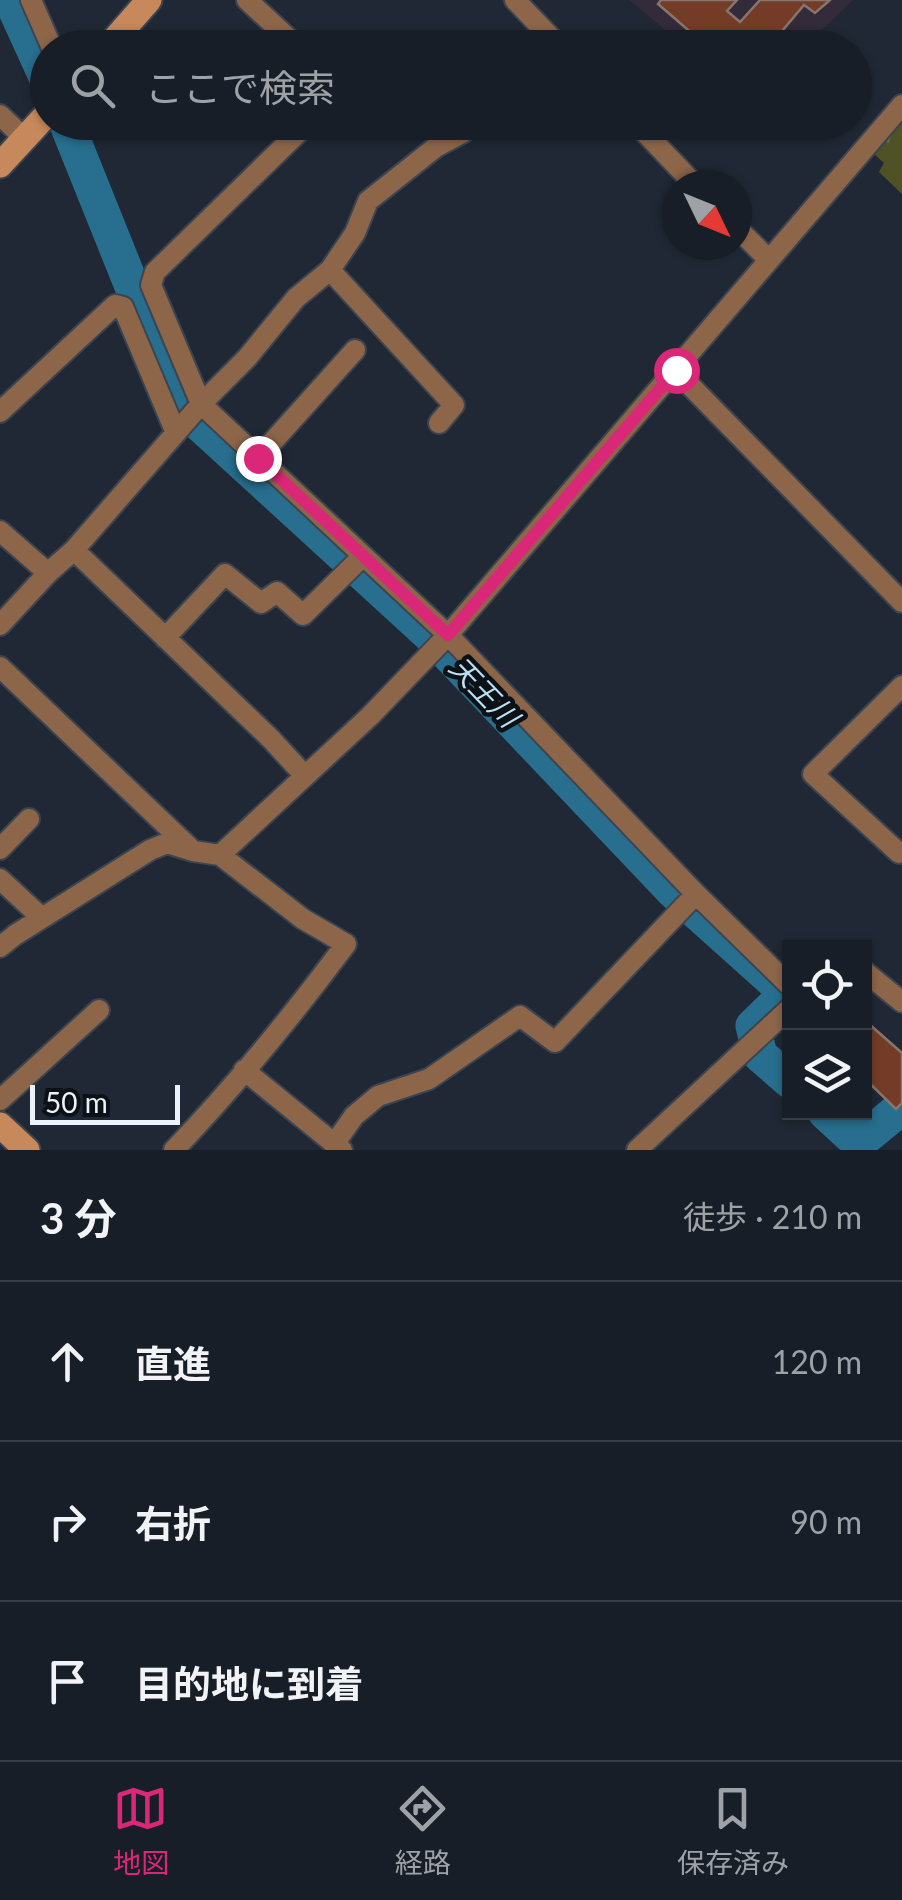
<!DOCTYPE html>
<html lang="ja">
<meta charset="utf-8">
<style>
body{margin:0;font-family:Lato,"Noto Sans JP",sans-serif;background:#20272f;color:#f1f3f6}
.controls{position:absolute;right:30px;bottom:30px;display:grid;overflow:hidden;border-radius:0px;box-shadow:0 2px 8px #0004}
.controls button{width:90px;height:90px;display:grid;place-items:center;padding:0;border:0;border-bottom:2px solid #363c44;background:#171e27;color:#f1f3f6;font:50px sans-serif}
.compass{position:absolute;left:662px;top:170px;width:90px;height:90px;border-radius:50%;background:#171e27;box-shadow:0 2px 8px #0004;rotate:133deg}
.scale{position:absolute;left:30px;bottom:25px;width:150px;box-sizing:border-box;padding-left:10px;border:5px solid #ebf2fa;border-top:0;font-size:28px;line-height:35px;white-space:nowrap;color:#ebf2fa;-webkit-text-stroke:8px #0c1116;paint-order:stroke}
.stop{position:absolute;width:30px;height:30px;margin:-22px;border:8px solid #db2777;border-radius:50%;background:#fff}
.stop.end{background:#db2777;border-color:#fff;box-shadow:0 2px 10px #0008}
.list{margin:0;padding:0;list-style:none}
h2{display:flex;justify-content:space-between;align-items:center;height:130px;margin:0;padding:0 40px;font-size:42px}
h2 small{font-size:32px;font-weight:400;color:#9ea2a7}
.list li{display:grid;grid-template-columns:65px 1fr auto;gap:30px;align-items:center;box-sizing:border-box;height:160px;padding:0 40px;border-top:2px solid #363c44}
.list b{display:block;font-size:38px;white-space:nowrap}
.list em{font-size:32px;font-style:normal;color:#9ea2a7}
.icon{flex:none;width:55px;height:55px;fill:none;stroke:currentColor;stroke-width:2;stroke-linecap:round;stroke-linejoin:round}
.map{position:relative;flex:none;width:902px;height:1150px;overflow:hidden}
.search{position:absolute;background:#171e27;box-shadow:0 2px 8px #0004;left:30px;right:30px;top:30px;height:110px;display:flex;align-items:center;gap:25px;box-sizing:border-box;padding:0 35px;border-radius:55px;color:#9ea2a7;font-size:38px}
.sheet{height:610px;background:#171e27}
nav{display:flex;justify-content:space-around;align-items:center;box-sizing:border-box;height:140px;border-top:2px solid #363c44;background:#171e27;font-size:28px;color:#9ea2a7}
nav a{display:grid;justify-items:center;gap:5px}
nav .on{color:#db2777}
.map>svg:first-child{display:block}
.education{fill:#332b3a}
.park{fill:url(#park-tufts)}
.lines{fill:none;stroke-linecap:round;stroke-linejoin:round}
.river{stroke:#286e8e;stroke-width:35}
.building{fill:#743c27;stroke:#88756e;stroke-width:2.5}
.street-casing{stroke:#3c4450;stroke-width:24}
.secondary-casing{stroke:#3c4450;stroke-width:29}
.street{stroke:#8d664a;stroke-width:20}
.secondary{stroke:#c7895b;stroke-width:25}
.route{stroke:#db2777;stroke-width:12}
.labels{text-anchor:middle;stroke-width:9;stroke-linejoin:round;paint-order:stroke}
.water-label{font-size:28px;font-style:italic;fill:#bce0f3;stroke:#0c1116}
</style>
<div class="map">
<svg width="902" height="1150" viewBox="0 0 902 1150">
<defs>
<pattern id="park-tufts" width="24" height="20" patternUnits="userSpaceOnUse" patternTransform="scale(2.5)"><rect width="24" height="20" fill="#4f5225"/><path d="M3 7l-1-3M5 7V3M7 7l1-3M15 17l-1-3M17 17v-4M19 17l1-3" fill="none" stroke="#686b46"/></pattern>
</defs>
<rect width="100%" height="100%" fill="#1f2834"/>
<path class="education" d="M629,0H853L803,48L686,47Z"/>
<path class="park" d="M902,118V194L879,172L884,163L873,153Z"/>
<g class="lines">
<path class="river" d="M11,0L48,81
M66,122L180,406L428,633L673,891L787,993L753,1026L760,1055L790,1081
M825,1112L850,1135L867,1136L902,1107"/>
</g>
<path class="building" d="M661,0H737L727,11L740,22L760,0H830L815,13L804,5L777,37L780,39L773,48H709L658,4Z
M869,1024L902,1053V1103L896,1109L864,1078V1028Z"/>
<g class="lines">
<g class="street-casing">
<path id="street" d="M31,0L52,48
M247,0L299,48
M515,0L561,48
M0,115L24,138
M309,122L155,272L151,285L201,404L448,635L696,894L790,986
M635,122L695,185
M737,228L769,260
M330,270L454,405L439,423
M676,371L902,602
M0,412L115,305L123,307L176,433
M258,458L355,350
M0,531L48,573
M74,550L271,739L305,776
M0,625L48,573L74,550L201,404L247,358L296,298L330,270L355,233L368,201L436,147L462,133L475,122
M165,638L225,574L261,603L277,592L303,615L363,556
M0,667L190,848
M0,849L29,819
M899,853L813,774L902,686
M0,879L42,918
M0,947L15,935L150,850L167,843L193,851L220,855L370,716L448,635L902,105
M864,971L902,1002
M244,1070L342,1150
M0,1100L99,1010
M335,1143L354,1116L378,1096L429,1079L520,1016L555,1042L696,894
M174,1150C235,1086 293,1015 346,944L303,919L220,855
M637,1150L790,1008"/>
</g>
<g class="secondary-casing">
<path id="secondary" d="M107,48L149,0
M0,165L48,113
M0,1125L27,1150"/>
</g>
<use href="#street" class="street"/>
<use href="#secondary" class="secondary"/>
</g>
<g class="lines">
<path class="route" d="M258,458L448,635L676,370"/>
</g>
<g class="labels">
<g class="water-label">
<text transform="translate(484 692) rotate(46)" y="10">天王川</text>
</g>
</g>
</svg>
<div class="controls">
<button><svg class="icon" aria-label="locate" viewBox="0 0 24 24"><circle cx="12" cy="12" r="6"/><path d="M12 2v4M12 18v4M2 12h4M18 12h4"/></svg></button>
<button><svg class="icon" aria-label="layers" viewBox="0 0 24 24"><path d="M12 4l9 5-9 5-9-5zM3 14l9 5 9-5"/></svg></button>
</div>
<svg class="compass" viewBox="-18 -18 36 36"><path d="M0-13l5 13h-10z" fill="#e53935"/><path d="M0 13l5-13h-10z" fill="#9ea2a7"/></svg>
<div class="scale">50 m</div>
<div class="stop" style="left:676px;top:370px"></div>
<div class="stop end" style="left:258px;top:458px"></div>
<div class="search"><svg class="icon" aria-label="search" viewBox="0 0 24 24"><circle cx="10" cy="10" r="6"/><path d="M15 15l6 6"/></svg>ここで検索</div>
</div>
<section class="sheet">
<h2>3 分<small>徒歩 · 210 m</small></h2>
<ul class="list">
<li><svg class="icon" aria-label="ahead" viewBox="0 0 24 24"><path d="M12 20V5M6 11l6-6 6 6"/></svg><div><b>直進</b></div><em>120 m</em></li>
<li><svg class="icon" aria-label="right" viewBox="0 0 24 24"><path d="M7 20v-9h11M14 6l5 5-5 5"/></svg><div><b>右折</b></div><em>90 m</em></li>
<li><svg class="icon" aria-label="arrive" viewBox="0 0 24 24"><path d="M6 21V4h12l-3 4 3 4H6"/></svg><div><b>目的地に到着</b></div></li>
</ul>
</section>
<nav>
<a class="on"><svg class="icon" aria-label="map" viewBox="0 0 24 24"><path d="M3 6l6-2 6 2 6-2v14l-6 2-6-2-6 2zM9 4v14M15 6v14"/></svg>地図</a>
<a><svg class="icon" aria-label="directions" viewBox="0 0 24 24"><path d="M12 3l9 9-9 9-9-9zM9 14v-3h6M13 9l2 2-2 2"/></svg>経路</a>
<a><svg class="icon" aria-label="saved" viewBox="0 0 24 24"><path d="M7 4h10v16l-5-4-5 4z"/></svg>保存済み</a>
</nav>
